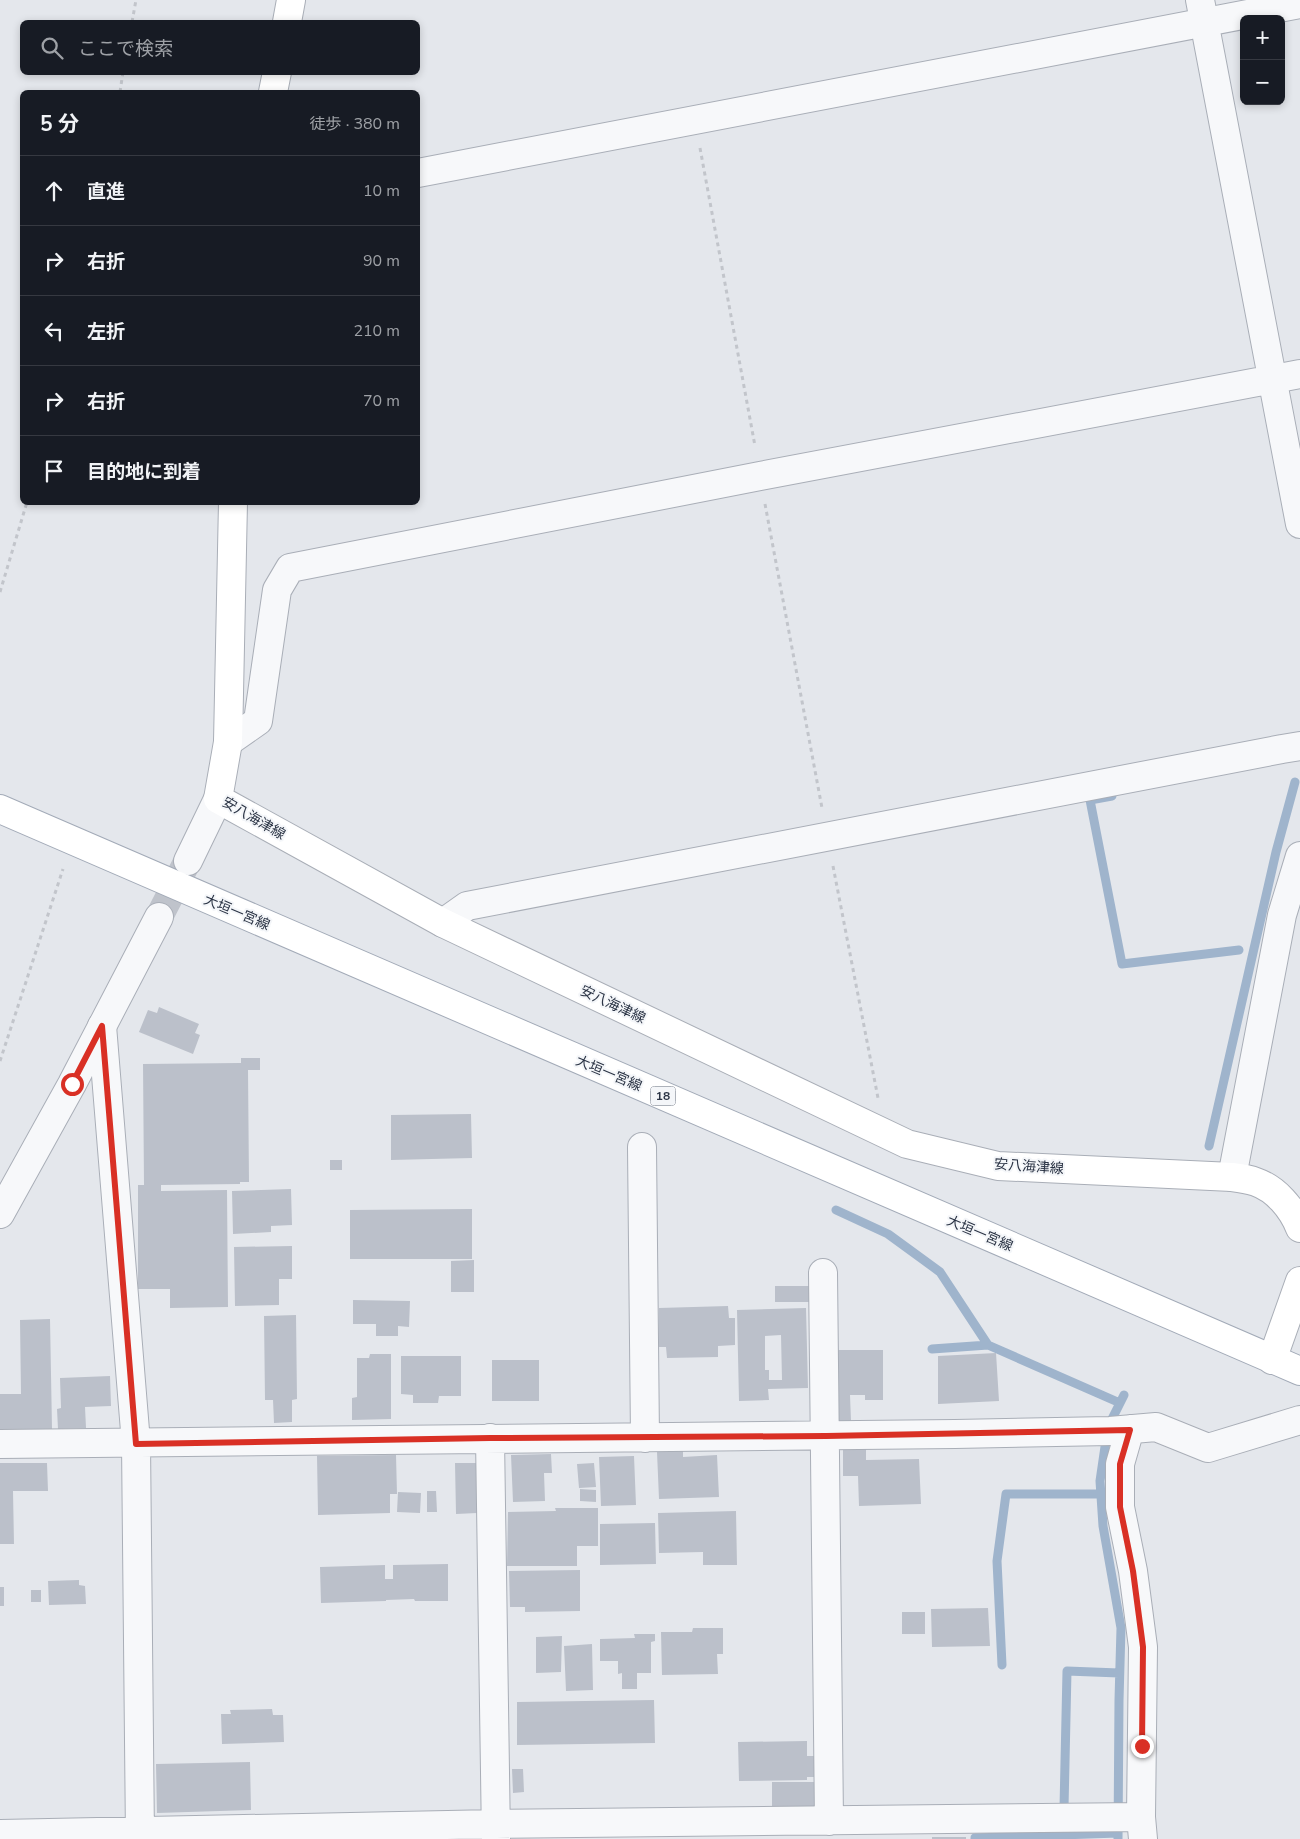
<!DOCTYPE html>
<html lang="ja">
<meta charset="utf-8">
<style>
body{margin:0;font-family:"Nunito Sans","Noto Sans JP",sans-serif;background:#242831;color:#f1f3f6}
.controls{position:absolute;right:15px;top:15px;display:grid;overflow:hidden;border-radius:8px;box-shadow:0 2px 8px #0003}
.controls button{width:45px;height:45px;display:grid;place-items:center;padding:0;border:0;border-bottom:1px solid #363941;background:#171b24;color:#f1f3f6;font:25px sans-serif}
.stop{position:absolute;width:15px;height:15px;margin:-11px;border:4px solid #d93025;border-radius:50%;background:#fff}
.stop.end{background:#d93025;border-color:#fff;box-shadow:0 1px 5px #0008}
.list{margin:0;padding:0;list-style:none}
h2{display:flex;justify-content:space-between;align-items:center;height:65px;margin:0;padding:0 20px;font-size:21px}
h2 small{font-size:16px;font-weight:400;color:#9ea1a6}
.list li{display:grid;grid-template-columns:32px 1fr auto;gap:15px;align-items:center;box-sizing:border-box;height:70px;padding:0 20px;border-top:1px solid #363941}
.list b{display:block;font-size:19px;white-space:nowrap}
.list em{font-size:16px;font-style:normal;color:#9ea1a6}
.icon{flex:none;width:28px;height:28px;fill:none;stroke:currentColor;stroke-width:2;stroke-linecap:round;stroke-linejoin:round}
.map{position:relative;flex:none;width:1300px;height:1839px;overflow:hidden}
.search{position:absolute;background:#171b24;box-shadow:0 2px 8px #0003;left:20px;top:20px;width:400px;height:55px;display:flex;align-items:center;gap:12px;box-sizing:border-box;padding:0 18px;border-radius:8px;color:#9ea1a6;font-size:19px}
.panel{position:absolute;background:#171b24;box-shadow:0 2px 8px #0003;left:20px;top:90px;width:400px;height:415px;border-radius:8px}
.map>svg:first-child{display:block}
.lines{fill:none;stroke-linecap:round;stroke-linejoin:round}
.stream{stroke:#9fb4cc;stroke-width:9}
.building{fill:#bbc0ca;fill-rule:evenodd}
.tertiary-tunnel{stroke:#bfc3cb;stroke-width:28;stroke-dasharray:28 14;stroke-linecap:butt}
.minor-casing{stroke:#a9aeb7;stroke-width:30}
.tertiary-casing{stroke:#a9aeb7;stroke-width:30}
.secondary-casing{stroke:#a9aeb7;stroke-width:30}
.primary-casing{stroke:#a3abb8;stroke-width:30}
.path{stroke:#c2c5cb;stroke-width:3;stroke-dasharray:4 4;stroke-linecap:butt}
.minor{stroke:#f7f8fa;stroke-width:28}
.tertiary{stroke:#f7f8fa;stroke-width:28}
.secondary{stroke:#fff;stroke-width:28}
.primary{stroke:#fff;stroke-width:28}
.route{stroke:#d93025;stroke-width:6}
.labels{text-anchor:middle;stroke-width:4;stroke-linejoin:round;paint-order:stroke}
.shield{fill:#f4f6f9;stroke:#676e7b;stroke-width:1}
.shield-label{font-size:12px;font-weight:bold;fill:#2b3445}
.street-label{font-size:14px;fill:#2b3445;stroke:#f4f6f9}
</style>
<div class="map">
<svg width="1300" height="1839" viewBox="0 0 1300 1839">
<rect width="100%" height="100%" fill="#e4e7ec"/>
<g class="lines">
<path class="stream" d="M1112,796L1090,800L1122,964L1239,950
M1209,1146L1276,852L1295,782
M836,1210L888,1234L940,1272L988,1345L1120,1403
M932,1349L988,1345
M1112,1419L1124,1395
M1106,1440L1100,1481L1103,1526L1121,1628L1119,1700L1118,1839
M1002,1665L997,1561L1006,1494H1101
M1064,1808L1067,1671L1119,1673
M975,1839V1838L1118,1833"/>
</g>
<path class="building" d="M159,1007L199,1024L195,1033L200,1035L193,1054L139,1032L148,1010L157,1013Z
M241,1058H260V1070H248L249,1182H240V1184L161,1185V1191L227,1190L228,1307L170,1308V1289H138V1185H144L143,1064L239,1063H241Z
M471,1114L472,1158L391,1160V1115Z
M330,1160H342V1170H330Z
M291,1189L292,1225L271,1226V1232L233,1234L232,1191Z
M472,1209V1259H350V1210Z
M292,1246V1279H279V1305L235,1306L234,1247Z
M474,1260V1292H451V1261Z
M775,1286H810L809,1302H775Z
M353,1300L410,1301L409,1327L398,1326V1336H376V1324H353Z
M728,1306L729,1318H735V1345L718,1346V1357L667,1358L666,1347H659V1308Z
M806,1308L808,1388L768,1389L769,1400L739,1401L737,1310ZM781,1335L782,1380H769V1370H765V1336Z
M296,1315L297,1399L292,1400V1422L274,1423L273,1400H265L264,1316Z
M50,1319L52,1429L0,1430V1394H21L20,1320Z
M836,1350H883V1400H865V1395H850L851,1421H837Z
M996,1353L999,1401L938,1404V1356Z
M370,1354H391V1419L352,1420V1398L357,1397V1358H369Z
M401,1356H461V1396H439L438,1403H413V1395L401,1394Z
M492,1360H539V1401H492Z
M110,1376L111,1406L85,1407L86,1428L58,1429L57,1409L61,1408L60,1378Z
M843,1449H866V1460L919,1459L921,1504L859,1506L858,1476H843Z
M683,1451V1457L717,1455L719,1497L659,1499L657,1452Z
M551,1454L552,1473H544L545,1501L513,1502L511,1455Z
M396,1455L397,1494H390V1513L318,1515L317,1456Z
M634,1456L636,1505L601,1506L599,1457Z
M0,1463H47L48,1491H13L14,1544H0Z
M455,1463H476L477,1513L456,1514Z
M594,1463L596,1487L579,1488L577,1464Z
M580,1489L596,1490V1502L580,1501Z
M427,1491H436L437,1512H427Z
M398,1492L421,1493L420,1513L397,1512Z
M555,1508H598V1546H577V1566H507L508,1512L556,1511Z
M736,1511L737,1565H703V1552L659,1553L658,1513Z
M655,1523L656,1564L600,1565V1524Z
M448,1564V1601H415L414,1599L386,1600V1601L321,1603L320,1567L385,1565V1579H393V1565Z
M580,1570V1611L525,1612V1607H510L509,1571Z
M79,1580V1585L85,1586L86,1604L49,1605L48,1581Z
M0,1587H4V1606H0Z
M31,1590H41V1602H31Z
M988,1608L990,1646L932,1647L931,1609Z
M902,1612H925V1634H902Z
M693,1628H723V1654H717L718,1674L662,1675L661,1632H692Z
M634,1634H655V1641L651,1642V1673H637V1689H622V1673L618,1674V1661H600V1639L635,1638Z
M562,1636L561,1672L536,1673V1637Z
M592,1644L593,1690L566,1691L564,1646Z
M654,1700L655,1743L517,1745V1702Z
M272,1709L273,1715H283L284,1742L222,1744L221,1714H231L230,1710Z
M807,1741V1756H815V1777H807V1780L739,1781L738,1742Z
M250,1762L251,1810L157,1813L156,1764Z
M512,1769H523L524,1792L513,1793Z
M772,1782H818L817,1809H772Z
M932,1837H966V1839H932Z"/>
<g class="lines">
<path class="tertiary-tunnel" d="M159,917L186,864"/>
<g class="minor-casing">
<path id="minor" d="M1200,0L1300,524
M418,173L1300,4
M228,742L258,721L277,590L290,568L760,476L1300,374
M443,923L467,906L1282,749L1300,746
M102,1026L136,1443L140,1839
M642,1147L645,1438
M1232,1177L1282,915L1300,856
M823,1273L829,1821
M1130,1429L1120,1464V1507L1133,1571L1143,1647L1141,1817L1143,1839
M490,1438L496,1839
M0,1444L955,1434L1110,1431L1156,1427L1208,1448L1300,1420
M0,1834L496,1824L1141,1817"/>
</g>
<g class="tertiary-casing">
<path id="tertiary" d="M188,861L218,799
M0,1214L72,1084L159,917"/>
</g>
<g class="secondary-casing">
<path id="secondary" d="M287,22L291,0
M273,92L277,72
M233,502L228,742L218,799L443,923L907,1144L998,1166L1232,1177C1240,1178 1248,1179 1256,1182C1276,1189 1292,1208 1300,1228
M1272,1360L1300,1281"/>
</g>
<g class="primary-casing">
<path id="primary" d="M0,809L1300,1371"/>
</g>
<path class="path" d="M132,22L136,0
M120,92L123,72
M700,148L755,446
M765,504L822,808
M0,592L27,502
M833,866L878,1098
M0,1061L63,869"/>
<use href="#minor" class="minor"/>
<use href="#tertiary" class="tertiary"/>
<use href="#secondary" class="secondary"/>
<use href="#primary" class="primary"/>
</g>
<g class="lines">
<path class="route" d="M72,1084L102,1026L136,1444L490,1438L826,1436L1130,1430L1120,1464V1507L1133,1571L1143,1647L1142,1746"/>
</g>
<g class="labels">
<rect class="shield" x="650.5" y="1086.5" width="25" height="19" rx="4"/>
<g class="shield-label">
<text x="663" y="1100">18</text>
</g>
<g class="street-label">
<text transform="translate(254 818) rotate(30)" y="5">安八海津線</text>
<text transform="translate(237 912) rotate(23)" y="5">大垣一宮線</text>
<text transform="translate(613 1004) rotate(25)" y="5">安八海津線</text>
<text transform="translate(609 1073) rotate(23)" y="5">大垣一宮線</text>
<text transform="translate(1029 1166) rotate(4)" y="5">安八海津線</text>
<text transform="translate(980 1233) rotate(23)" y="5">大垣一宮線</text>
</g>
</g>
</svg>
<div class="controls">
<button>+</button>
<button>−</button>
</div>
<div class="stop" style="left:72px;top:1084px"></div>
<div class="stop end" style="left:1142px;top:1746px"></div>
<div class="search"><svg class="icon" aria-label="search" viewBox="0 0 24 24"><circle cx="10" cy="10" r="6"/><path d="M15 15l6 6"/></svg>ここで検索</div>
<section class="panel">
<h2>5 分<small>徒歩 · 380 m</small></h2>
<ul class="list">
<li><svg class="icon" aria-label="ahead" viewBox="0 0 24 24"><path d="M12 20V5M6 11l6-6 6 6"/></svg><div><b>直進</b></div><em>10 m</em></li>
<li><svg class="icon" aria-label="right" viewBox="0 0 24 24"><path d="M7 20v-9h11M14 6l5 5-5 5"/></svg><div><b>右折</b></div><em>90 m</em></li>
<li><svg class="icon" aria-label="left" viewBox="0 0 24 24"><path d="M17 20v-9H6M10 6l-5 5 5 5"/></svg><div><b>左折</b></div><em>210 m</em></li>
<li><svg class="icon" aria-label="right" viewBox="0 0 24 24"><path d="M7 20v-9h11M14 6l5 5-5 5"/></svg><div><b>右折</b></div><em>70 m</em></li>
<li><svg class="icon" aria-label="arrive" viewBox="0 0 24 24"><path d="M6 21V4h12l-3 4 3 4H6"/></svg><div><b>目的地に到着</b></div></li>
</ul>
</section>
</div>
